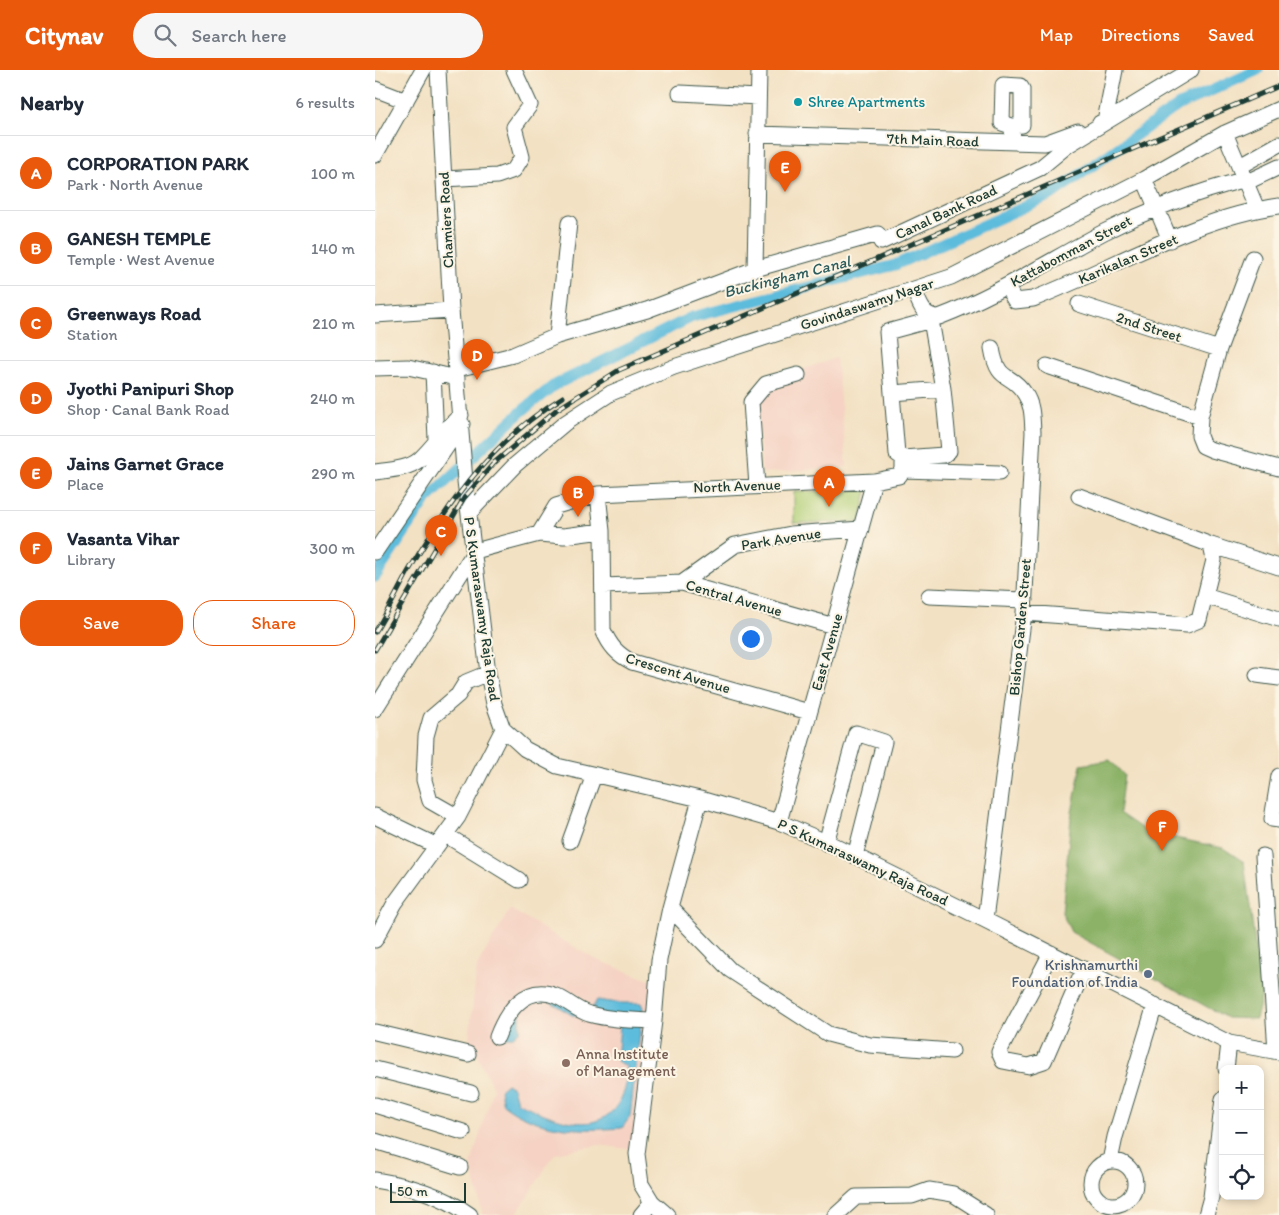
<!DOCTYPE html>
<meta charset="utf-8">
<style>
body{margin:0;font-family:Itim,sans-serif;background:#f6f6f7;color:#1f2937}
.controls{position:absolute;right:15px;bottom:15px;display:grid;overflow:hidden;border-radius:10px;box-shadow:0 2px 8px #0003}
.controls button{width:45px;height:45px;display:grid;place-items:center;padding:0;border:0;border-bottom:1px solid #e0e1e3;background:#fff;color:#1f2937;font:25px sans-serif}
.scale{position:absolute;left:15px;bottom:12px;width:76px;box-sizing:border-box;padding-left:5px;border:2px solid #1f3d34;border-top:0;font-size:14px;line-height:18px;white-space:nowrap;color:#1f3d34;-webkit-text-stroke:4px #fcf5e5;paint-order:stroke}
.you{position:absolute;left:375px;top:568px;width:18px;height:18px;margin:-12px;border:4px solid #fff;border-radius:50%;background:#1a73e8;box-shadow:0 0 0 8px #1a73e833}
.badge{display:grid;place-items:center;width:32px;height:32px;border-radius:50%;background:#ea580c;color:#fff;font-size:16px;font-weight:700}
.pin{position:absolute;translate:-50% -41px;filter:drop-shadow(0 1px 2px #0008)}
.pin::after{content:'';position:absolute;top:26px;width:18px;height:15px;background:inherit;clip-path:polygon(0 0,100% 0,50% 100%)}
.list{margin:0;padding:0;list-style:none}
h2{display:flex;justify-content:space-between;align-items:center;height:65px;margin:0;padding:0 20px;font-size:21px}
h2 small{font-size:16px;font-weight:400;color:#747a83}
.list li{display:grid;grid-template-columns:32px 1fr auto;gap:15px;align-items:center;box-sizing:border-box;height:75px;padding:0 20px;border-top:1px solid #e0e1e3}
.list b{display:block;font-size:19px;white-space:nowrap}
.list p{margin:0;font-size:16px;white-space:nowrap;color:#747a83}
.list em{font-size:16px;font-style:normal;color:#747a83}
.actions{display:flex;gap:10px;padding:15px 20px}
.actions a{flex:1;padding:11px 0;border:1px solid #ea580c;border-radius:20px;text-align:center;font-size:18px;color:#ea580c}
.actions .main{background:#ea580c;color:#fff}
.icon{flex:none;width:28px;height:28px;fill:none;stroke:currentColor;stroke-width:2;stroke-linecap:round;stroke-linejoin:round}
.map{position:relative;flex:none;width:904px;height:1145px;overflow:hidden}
header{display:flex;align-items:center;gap:30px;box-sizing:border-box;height:70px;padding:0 25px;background:#ea580c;color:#fff}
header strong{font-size:24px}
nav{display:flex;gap:28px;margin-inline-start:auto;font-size:18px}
.search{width:350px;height:45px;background:#f6f6f7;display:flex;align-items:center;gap:12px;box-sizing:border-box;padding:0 18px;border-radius:28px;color:#747a83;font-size:19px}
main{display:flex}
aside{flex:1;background:#fff}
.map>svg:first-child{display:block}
.built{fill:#f5d2c3}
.green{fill:#b0cf76;stroke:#688655}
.forest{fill:#8cb267;stroke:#56784e}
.water{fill:#5dbcdc;stroke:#3e7c88}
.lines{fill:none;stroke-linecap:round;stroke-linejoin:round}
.canal{stroke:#5dbcdc;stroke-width:11}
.minor-casing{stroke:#3f5649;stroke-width:17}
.minor{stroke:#fff;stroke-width:15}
.rail-casing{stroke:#1f3d34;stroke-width:5}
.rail{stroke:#fcf5e5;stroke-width:3;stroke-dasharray:9;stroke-linecap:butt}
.culture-dot{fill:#0f9aa8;stroke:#fcf5e5;stroke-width:2}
.service-dot{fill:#5c6f8a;stroke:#fcf5e5;stroke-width:2}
.education-dot{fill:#8d6e63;stroke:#fcf5e5;stroke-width:2}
.labels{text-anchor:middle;stroke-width:4;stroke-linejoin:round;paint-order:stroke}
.culture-label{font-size:15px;fill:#0d838f;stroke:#fcf5e5;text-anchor:start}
.street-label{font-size:15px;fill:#1f3d34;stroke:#fcf5e5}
.service-label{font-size:15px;fill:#4e5e75;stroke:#fcf5e5;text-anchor:end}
.education-label{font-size:15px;fill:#785e54;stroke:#fcf5e5;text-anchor:start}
.water-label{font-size:16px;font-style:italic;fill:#2e5d5e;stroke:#fcf5e5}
</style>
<header>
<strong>Citynav</strong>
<div class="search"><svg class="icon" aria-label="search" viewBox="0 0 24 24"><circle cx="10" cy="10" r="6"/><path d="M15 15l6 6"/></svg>Search here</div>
<nav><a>Map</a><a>Directions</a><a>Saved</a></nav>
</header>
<main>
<aside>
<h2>Nearby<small>6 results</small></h2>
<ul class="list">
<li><span class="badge">A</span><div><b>CORPORATION PARK</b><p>Park · North Avenue</p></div><em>100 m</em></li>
<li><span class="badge">B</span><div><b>GANESH TEMPLE</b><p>Temple · West Avenue</p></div><em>140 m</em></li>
<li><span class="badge">C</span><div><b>Greenways Road</b><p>Station</p></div><em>210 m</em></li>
<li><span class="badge">D</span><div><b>Jyothi Panipuri Shop</b><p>Shop · Canal Bank Road</p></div><em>240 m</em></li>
<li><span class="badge">E</span><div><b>Jains Garnet Grace</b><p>Place</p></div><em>290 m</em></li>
<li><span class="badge">F</span><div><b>Vasanta Vihar</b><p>Library</p></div><em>300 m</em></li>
</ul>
<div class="actions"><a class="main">Save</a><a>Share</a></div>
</aside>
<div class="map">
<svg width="904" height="1145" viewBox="0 0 904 1145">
<rect width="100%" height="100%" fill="#fcf5e5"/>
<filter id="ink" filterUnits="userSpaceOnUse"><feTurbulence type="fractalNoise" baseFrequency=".02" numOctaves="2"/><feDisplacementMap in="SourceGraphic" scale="10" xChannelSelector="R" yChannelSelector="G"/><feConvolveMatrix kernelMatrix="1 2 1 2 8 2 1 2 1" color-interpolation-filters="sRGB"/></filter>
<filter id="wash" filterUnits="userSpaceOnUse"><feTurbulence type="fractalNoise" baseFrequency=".0096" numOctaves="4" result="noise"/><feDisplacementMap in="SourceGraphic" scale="20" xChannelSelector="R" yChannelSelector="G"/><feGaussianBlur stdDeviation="1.12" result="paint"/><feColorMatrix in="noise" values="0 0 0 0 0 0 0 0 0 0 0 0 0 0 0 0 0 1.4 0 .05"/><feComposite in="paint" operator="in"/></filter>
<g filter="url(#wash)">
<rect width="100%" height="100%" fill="#f3e1c3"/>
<path class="built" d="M461,288L472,397L387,403L381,315Z
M135,839L218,888L284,914L266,1081L224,1075L180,1083L141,1145H108L96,1094L118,1018L94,968L102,896Z"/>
<path class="green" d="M492,420L485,452L419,453V422Z"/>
<path class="forest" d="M735,690L749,705L744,743L772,762L848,778L869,792L887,925L881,949L852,948L696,862L687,843L696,748L706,695Z"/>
<path class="water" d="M156,926L216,940L222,930L244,933H266L268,938L255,1047L247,1058C206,1061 162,1061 128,1034L125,1020L132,1014L138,1017L142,1032C176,1048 228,1073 248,1024C252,1017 251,1006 252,997L242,991L245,955L197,945L174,931H152L145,940V960L137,967H129L130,956Z"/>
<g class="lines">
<path class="canal" d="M0,507L51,430L147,341L178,316L317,247L520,195L676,125L804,35L883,0"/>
</g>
</g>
<g filter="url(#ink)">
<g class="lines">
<g class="minor-casing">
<path id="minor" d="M63,0L76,240L90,411L113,603L119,634L128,659L150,679L182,696L325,729L404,752L460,776L610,850L854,973L904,982
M0,19L31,31
M305,23L383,27
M725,53L730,51L740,0
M637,56L647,55V19L645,16L628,15L627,53L637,56L638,72
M850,63L882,139
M382,64L670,73L703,61
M0,85L48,0
M865,96L904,74
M69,109L122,106L139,100L147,87L139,57L155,35L139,0
M769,109L795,170
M872,112L904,97
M878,188L844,279L825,347L824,366L828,376L837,380L904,398
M380,199L384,0
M631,216L640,231L658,229C736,199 821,147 904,136
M539,219C544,232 547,247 564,247C622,225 674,191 729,162C775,139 822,122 871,109
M704,234L844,279
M0,245L76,240
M182,266L194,153
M672,296L825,347
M0,298L33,297L82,308
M82,299L138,285L182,266L272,240L380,199L503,164L506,172L665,98L693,75L816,0
M58,302L61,369
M518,323L568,319
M528,400L624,403
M0,402C15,400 34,399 45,389C60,375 70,358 86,345
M382,416L376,332L391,314L423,305
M223,424L227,461L228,560C235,576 242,584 257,592L434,642
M94,443L140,395L190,353L236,323L299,297L576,207L769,109L850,63L904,39
M164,464L189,466L227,461
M836,475L904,497
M0,482L87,354
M307,513L360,475L416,464L486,459
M228,516L307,513L459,556
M554,526L650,530
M830,526L904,549
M649,543L812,555L824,550L839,490L836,475L704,426
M882,605L904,608
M0,639L100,481L164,464L181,436L223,424L499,411L524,406L528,400V388L522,384L512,262L556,250L568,319L574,381L569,385L528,388
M904,706L897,749L904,750
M0,746L62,776
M83,747L55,731L49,710L51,666L56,648L83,625L91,612L113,603
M404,752L499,411
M71,765L144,810
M195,771L219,705
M451,773L481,663L509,672L480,786
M888,786L901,981
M295,838L355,900L453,964L495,975L577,981
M610,850L649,543L658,362C657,348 658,336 650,324C636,301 623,315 617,278
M0,870L20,833L83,747L128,659
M676,883L624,982L628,991L654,996L669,991L709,899
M0,962L93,984
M122,967C131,943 150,913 181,926C193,931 201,940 214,944C236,950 257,950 279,951
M0,999L96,1023
M851,999L854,973
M0,1035L88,1062
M0,1071L85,1097
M716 1113a22 22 0 1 1 44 0a22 22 0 1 1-44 0Z
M735,1091L740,1067L780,935
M0,1110C35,1116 66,1124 95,1145
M266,1145L277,1132
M292,1145L277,1132L266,1114L262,1084L279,951L284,890L295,838L325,729
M461,1145L481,1127L537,1126L554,1120L578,1124L611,1145
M831,1145L836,1127L848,1029"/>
</g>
<use href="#minor" class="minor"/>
<g class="rail-casing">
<path id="rail" d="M0,562C12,543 22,522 33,502C73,433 119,369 188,327
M0,580L89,428L119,393L181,340L244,300L904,16"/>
</g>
<use href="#rail" class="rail"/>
</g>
</g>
<circle class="culture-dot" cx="423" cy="32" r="5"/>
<circle class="service-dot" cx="773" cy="904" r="5"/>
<circle class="education-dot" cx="191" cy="993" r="5"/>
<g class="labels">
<g class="culture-label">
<text x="433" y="37">Shree Apartments</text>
</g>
<g class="street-label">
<text transform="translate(558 70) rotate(2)" y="5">7th Main Road</text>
<text transform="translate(571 142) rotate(-25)" y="5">Canal Bank Road</text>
<text transform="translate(71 150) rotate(-93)" y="5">Chamiers Road</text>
<text transform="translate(696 181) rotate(-28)" y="5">Kattabomman Street</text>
<text transform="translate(753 189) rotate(-23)" y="5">Karikalan Street</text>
<text transform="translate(492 234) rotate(-18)" y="5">Govindaswamy Nagar</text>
<text transform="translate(774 257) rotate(18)" y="5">2nd Street</text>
<text transform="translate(362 416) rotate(-2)" y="5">North Avenue</text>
<text transform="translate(406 469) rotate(-9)" y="5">Park Avenue</text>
<text transform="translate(359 528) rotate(16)" y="5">Central Avenue</text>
<text transform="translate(107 539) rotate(82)" y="5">P S Kumaraswamy Raja Road</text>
<text transform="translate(645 557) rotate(-85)" y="5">Bishop Garden Street</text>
<text transform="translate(452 582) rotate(-74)" y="5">East Avenue</text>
<text transform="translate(303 603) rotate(17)" y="5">Crescent Avenue</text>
<text transform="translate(488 792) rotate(25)" y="5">P S Kumaraswamy Raja Road</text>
</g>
<g class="service-label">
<text x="763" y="900">Krishnamurthi<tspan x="763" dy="17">Foundation of India</tspan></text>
</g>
<g class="education-label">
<text x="201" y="989">Anna Institute<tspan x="201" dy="17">of Management</tspan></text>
</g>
<g class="water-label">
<text transform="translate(412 206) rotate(-14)" y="6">Buckingham Canal</text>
</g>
</g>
</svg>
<div class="controls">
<button>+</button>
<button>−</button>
<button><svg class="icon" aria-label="locate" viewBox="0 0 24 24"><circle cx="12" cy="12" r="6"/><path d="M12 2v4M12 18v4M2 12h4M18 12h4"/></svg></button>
</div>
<div class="scale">50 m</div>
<div class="you"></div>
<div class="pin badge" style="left:454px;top:437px">A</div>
<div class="pin badge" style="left:203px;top:447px">B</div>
<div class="pin badge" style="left:66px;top:486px">C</div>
<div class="pin badge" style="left:102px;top:310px">D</div>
<div class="pin badge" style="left:410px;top:122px">E</div>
<div class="pin badge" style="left:787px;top:781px">F</div>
</div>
</main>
